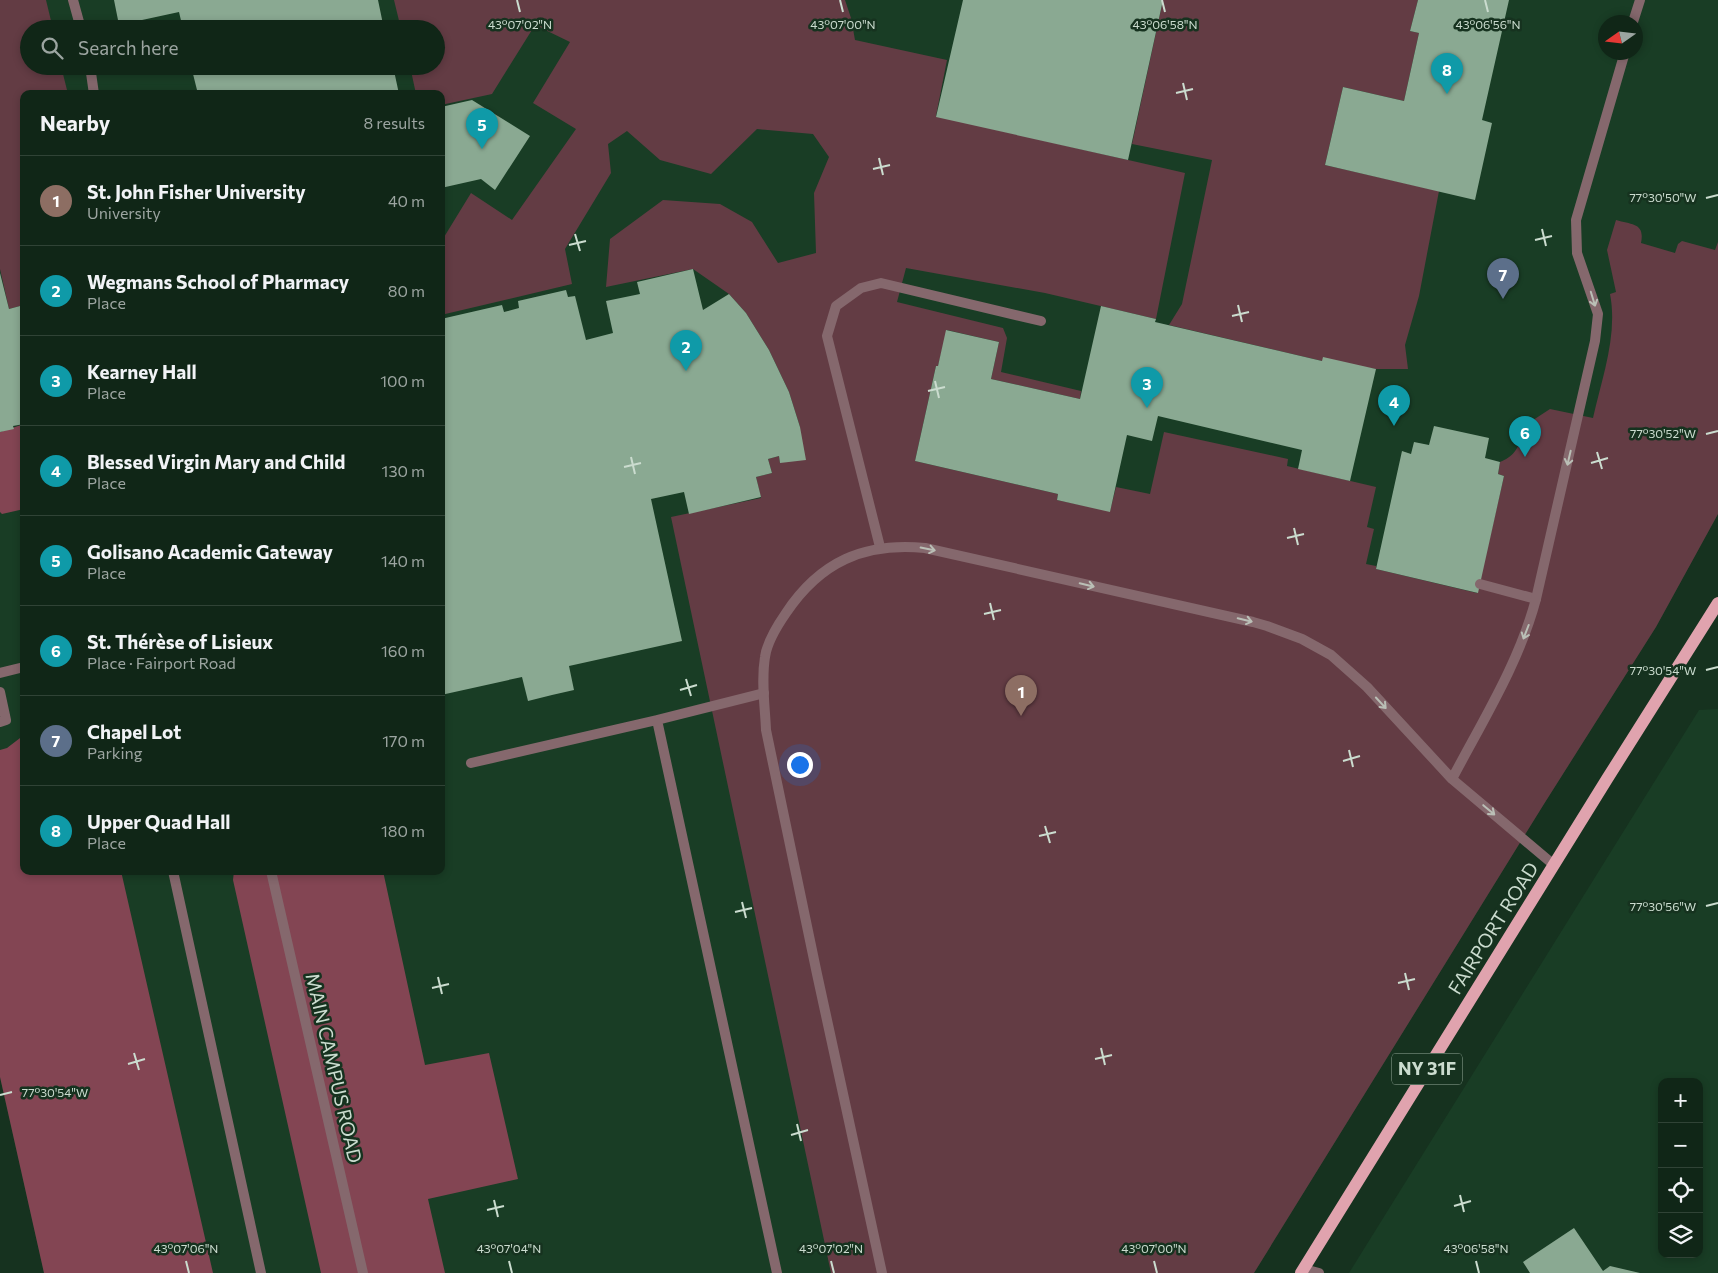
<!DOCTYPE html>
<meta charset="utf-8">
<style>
body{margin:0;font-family:Commissioner,sans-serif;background:#1e3224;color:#f1f3f6}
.controls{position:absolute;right:15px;bottom:15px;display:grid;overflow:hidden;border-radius:10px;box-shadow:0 2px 8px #0003}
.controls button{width:45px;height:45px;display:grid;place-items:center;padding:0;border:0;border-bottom:1px solid #304336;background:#102617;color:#f1f3f6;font:25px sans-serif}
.compass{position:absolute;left:1598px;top:15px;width:45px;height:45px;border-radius:50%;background:#102617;box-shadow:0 2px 8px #0003;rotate:256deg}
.you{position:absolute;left:799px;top:764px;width:18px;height:18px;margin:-12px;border:4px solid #fff;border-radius:50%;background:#1a73e8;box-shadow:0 0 0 8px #1a73e833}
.badge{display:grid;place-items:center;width:32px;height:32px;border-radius:50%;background:#f39aac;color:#fff;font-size:16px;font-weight:700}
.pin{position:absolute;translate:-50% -41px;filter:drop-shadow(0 1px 2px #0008)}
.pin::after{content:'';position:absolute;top:26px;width:18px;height:15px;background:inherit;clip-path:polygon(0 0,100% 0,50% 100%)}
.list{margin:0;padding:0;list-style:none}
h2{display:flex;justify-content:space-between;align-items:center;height:65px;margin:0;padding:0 20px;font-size:21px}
h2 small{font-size:16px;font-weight:400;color:#9ca5a1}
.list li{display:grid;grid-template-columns:32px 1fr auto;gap:15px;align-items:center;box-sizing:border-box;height:90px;padding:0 20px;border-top:1px solid #304336}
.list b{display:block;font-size:19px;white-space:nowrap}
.list p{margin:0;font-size:16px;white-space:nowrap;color:#9ca5a1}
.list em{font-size:16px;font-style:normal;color:#9ca5a1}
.icon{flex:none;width:28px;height:28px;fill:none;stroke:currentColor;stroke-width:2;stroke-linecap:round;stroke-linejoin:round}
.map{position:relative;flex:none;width:1718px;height:1273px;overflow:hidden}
.search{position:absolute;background:#102617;box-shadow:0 2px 8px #0003;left:20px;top:20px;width:425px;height:55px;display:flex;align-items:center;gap:12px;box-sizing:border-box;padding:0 18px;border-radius:28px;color:#9ca5a1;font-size:19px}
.panel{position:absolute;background:#102617;box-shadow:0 2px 8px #0003;left:20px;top:90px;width:425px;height:785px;border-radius:10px}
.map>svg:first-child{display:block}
.built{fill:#193d25;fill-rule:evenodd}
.green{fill:#633c44}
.forest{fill:#834553}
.building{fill:#8aa992}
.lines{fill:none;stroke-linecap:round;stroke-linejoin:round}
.lane{stroke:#85686d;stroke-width:10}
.street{stroke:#85686d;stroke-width:10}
.primary{stroke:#e0a3ae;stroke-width:12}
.oneway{stroke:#babfb6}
.ticks{fill:none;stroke:#cbdccf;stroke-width:2}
.labels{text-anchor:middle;stroke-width:5;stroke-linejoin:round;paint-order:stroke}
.shield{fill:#16321f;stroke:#95a99a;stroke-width:1}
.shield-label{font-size:18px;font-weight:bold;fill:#cbdccf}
.street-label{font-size:19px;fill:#cbdccf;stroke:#16321f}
.ticks-label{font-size:12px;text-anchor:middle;fill:#cbdccf;stroke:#16321f;stroke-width:5;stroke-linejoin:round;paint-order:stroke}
</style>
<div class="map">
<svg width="1718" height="1273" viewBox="0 0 1718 1273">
<rect width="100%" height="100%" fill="#16321f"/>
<path class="built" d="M0,0H1718V514L1656,627L1544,804L1254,1273H44L0,1077ZM1606,22H1636V52H1606ZM29,29H436V66H29ZM24,94H441V871H24Z
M1718,709V1273H1349L1699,710ZM1662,1082H1699V1254H1662Z"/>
<path class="green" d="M0,0H46L53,29H29V66H61L68,94H24V314H22L20,306L9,309L0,269Z
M394,0H845L851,18L855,40L947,60L936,116L1185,173L1156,319L1045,293L906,268L897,302L1003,328L1007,338L1001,372L1081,391L1080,399L991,379L999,342L947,330L938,366H936L915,461L1058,494L1057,500L1110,511L1116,487L1150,494L1164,432L1288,459L1287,466L1376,487L1367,527L1374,529L1366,564L1376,566V569L1477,593L1504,476L1498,474L1500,462C1519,454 1519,444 1524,426L1550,409L1593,418C1602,378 1618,335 1610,294L1616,292L1607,250L1616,220C1633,225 1645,223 1641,243L1675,253L1678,244L1682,241L1715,250L1718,242V514L1656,627L1544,804L1254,1273H831L671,517L761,498L756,477L772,473L768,459L779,456L780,463L800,427L789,392L769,350L746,313L729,294L693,269L606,287L610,239L663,200L720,204L752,222L778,263L816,253L814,193L829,157L813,134L757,129L711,174L660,160L627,131L608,144L611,173L565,249L572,284L441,315V242L471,193L512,220L576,129L533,103L570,42L535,25L492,94L441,105V94H416L410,66H436V29H401Z
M1163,0H1418L1410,31L1419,33L1404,101L1343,87L1325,165L1439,191L1419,296L1405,345L1408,369H1376L1322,361L1169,325L1182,304L1212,160L1132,144Z"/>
<path class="forest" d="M24,424V509L2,514L0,512V432Z
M24,735V871H121L213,1273H44L0,1077V750L7,748Z
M234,871H383L425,1065L489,1053L518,1179L428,1199L445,1273H321L233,880Z"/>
<path class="building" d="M114,0H378L384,29H183L179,12L119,25Z
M963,0H1163L1128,160L936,117Z
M1418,0H1509L1482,120L1492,123L1475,200L1325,165L1343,87L1404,101L1419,33L1410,31Z
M191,66H393L399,94H198Z
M472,100L530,136L495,190L481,179L441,188V107Z
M693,269L703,310L729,294L746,313L769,350L789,392L800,427L806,460L780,463L779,456L768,459L772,473L756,477L761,497L689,514L684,492L651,499L682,641L569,666L574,690L552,695L528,701L522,677L441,695V319L502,305L504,312L519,308L518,301L566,290L568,297L575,296L586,340L613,333L606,301L640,294L637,282Z
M0,273L9,309L20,306L24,323V424L13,426L14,429L0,432Z
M1101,306L1156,319L1155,322L1322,361L1323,357L1376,369L1350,481L1298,469L1302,450L1158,416L1152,441L1127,435L1110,512L1057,500L1058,494L915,461L936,366H938L946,330L999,342L991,379L1080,399Z
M1434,426L1489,438L1485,458L1500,462L1498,474L1504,476L1478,593L1376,569L1402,451L1411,454L1414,442L1429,445Z
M1574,1228L1603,1271L1610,1266L1640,1273H1530L1523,1262Z"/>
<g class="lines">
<path class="lane" d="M880,547L827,336L836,306L861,288L881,283L1041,321
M1480,584L1536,599
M0,673L24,667
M0,692L6,720L0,722
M764,693L657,720L777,1273
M471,763L657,720
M173,871L261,1273
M1304,1269L1319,1273"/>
<path class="street" d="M73,0L81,29
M1633,22L1640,0
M90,66L94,94
M1452,779C1483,720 1519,663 1536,599L1595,341L1598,314L1577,253L1576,220L1625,52
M271,871L363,1273
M882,1273L817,974L766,730C765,706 761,681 765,657C767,642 777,626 786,613C820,562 864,542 925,548L1253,622L1267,626L1302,639L1331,655L1367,687L1452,779L1554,865"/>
<path class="primary" d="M1301,1273L1607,779L1718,603"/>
</g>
<defs><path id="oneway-shaft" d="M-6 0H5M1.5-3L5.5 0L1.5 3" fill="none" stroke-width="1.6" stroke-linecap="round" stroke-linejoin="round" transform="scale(1.25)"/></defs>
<g class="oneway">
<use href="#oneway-shaft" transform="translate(1593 299) rotate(73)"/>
<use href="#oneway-shaft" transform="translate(1569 458) rotate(103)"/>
<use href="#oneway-shaft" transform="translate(928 549) rotate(11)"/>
<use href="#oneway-shaft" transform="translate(1087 585) rotate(13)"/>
<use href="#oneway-shaft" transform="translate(1245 620) rotate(13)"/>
<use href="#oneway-shaft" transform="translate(1526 632) rotate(111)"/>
<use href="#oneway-shaft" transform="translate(1381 703) rotate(47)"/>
<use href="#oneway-shaft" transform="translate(1489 810) rotate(40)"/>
</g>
<path class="ticks" d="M517,0L520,12M840,0L843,12M1162,0L1165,12M1485,0L1488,12M1183,83L1187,100M1176,93L1193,89M879,158L883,175M873,169L890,165M1706,198L1718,195M1542,229L1546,246M575,234L580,251M1535,240L1552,236M569,245L586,241M1238,305L1242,322M1232,316L1249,312M935,381L939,398M928,391L945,387M1706,434L1718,431M1597,452L1602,469M631,457L635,474M1591,463L1608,458M624,467L641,463M1294,528L1298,545M1287,538L1304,534M990,603L994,620M984,614L1001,610M1706,670L1718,667M686,679L691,696M680,690L697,685M1349,750L1353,767M1343,761L1360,756M1045,826L1050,843M1039,836L1056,832M742,902L746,918M1706,906L1718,903M735,912L752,908M1405,973L1409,990M438,977L442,994M1398,983L1415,979M432,988L449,984M1101,1048L1105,1065M134,1053L139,1070M1095,1059L1112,1055M128,1064L145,1059M0,1095L12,1092M797,1124L801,1141M791,1135L808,1130M1460,1195L1464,1212M494,1200L498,1217M1454,1206L1471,1201M487,1210L504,1206M186,1261L189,1273M509,1261L512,1273M831,1261L834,1273M1154,1261L1157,1273M1476,1261L1479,1273"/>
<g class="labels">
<rect class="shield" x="1392" y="1053.5" width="70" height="31" rx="4"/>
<g class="shield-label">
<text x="1427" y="1075">NY 31F</text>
</g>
<g class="street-label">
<text transform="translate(1493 928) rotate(-58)" y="7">FAIRPORT ROAD</text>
<text transform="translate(334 1068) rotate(77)" y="7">MAIN CAMPUS ROAD</text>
</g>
</g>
<g class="ticks-label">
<text x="520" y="29">43°07'02"N</text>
<text x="843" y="29">43°07'00"N</text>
<text x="1165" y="29">43°06'58"N</text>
<text x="1488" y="29">43°06'56"N</text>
<text x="1663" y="202">77°30'50"W</text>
<text x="1663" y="438">77°30'52"W</text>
<text x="1663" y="675">77°30'54"W</text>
<text x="1663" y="911">77°30'56"W</text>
<text x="55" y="1097">77°30'54"W</text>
<text x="186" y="1253">43°07'06"N</text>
<text x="509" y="1253">43°07'04"N</text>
<text x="831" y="1253">43°07'02"N</text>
<text x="1154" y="1253">43°07'00"N</text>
<text x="1476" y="1253">43°06'58"N</text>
</g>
</svg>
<div class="controls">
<button>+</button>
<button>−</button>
<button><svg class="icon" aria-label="locate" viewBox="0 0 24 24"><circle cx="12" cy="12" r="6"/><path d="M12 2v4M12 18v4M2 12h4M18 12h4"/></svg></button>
<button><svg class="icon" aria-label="layers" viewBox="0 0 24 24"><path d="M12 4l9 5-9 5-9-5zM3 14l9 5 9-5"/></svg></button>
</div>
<svg class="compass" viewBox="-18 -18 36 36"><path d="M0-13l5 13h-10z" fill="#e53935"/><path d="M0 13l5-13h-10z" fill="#9ca5a1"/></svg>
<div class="you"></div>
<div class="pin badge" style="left:1021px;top:716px;background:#8d6e63">1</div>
<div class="pin badge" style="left:686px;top:371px;background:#0f9aa8">2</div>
<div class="pin badge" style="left:1147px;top:408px;background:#0f9aa8">3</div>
<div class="pin badge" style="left:1394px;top:426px;background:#0f9aa8">4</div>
<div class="pin badge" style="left:482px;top:149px;background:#0f9aa8">5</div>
<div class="pin badge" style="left:1525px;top:457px;background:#0f9aa8">6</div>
<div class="pin badge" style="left:1503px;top:299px;background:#5c6f8a">7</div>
<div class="pin badge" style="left:1447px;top:94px;background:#0f9aa8">8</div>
<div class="search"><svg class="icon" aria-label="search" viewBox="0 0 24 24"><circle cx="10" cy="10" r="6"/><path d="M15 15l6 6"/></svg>Search here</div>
<section class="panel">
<h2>Nearby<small>8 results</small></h2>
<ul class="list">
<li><span class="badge" style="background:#8d6e63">1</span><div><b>St. John Fisher University</b><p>University</p></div><em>40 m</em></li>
<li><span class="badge" style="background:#0f9aa8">2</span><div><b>Wegmans School of Pharmacy</b><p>Place</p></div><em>80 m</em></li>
<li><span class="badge" style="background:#0f9aa8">3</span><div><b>Kearney Hall</b><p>Place</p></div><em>100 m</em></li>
<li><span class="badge" style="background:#0f9aa8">4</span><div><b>Blessed Virgin Mary and Child</b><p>Place</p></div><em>130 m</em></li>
<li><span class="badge" style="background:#0f9aa8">5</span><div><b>Golisano Academic Gateway</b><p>Place</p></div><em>140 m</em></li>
<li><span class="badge" style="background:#0f9aa8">6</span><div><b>St. Thérèse of Lisieux</b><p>Place · Fairport Road</p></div><em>160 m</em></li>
<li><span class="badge" style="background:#5c6f8a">7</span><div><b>Chapel Lot</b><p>Parking</p></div><em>170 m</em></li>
<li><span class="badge" style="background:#0f9aa8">8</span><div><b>Upper Quad Hall</b><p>Place</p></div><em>180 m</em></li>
</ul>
</section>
</div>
